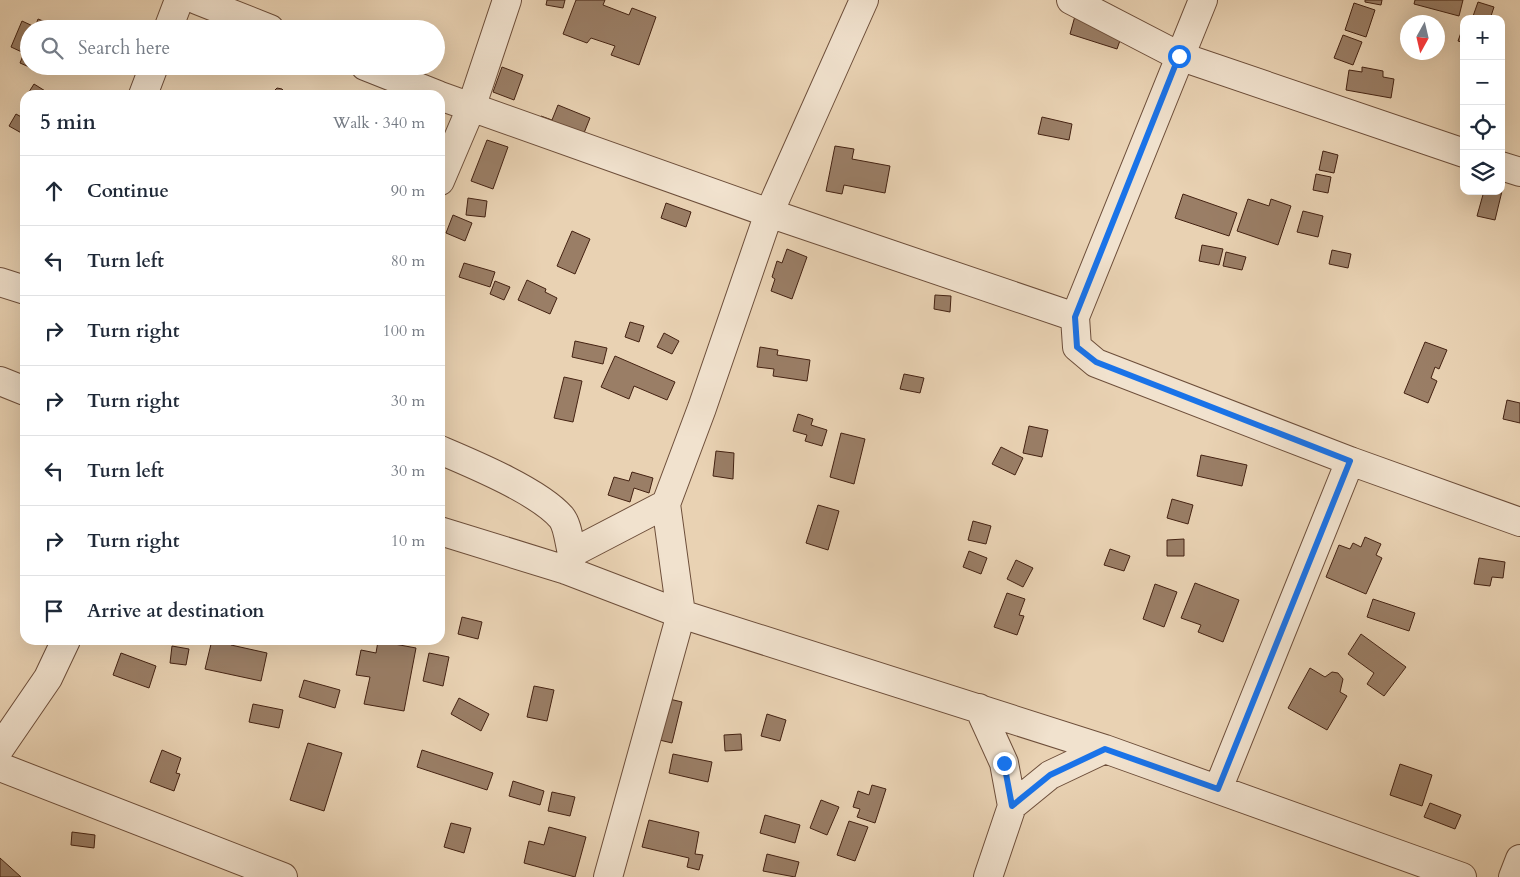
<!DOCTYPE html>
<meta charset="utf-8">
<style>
body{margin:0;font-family:Cardo,serif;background:#f2f2f3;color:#1f2937}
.controls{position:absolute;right:15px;top:15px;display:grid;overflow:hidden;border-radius:10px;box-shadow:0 5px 20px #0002}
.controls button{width:45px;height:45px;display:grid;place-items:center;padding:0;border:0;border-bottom:1px solid #e0e1e3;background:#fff;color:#1f2937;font:25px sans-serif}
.compass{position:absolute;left:1400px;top:15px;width:45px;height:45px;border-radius:50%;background:#fff;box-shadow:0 5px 20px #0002;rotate:188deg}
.stop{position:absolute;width:15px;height:15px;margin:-11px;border:4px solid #1a73e8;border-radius:50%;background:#fff}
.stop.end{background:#1a73e8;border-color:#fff;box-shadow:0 1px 5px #0008}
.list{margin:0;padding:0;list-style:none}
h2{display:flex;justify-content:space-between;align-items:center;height:65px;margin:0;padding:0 20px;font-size:21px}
h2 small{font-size:16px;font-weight:400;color:#747a83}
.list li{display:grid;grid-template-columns:32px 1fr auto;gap:15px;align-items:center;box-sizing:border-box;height:70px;padding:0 20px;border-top:1px solid #e0e1e3}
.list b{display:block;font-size:19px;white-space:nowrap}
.list em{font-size:16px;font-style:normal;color:#747a83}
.icon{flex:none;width:28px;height:28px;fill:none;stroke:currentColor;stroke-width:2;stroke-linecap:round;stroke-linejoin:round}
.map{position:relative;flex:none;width:1520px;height:877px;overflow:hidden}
.search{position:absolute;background:#fff;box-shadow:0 5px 20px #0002;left:20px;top:20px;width:425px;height:55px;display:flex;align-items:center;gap:12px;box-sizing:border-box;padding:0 18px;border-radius:28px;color:#747a83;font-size:19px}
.panel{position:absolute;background:#fff;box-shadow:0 5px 20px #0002;left:20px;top:90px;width:425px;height:555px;border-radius:15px}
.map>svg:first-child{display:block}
.building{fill:#9a7e66;stroke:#442212}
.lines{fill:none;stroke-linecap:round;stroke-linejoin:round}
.minor-casing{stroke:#6d4e3a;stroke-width:30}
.minor{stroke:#f1e2ce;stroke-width:28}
.route{stroke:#1a73e8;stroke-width:6}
</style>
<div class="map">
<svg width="1520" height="877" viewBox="0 0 1520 877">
<rect width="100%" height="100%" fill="#e9d2b3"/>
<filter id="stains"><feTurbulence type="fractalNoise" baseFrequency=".004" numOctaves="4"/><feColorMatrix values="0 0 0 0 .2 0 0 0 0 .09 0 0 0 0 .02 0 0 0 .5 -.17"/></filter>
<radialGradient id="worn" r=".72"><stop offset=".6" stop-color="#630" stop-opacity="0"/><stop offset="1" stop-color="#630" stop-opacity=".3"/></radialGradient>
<path class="building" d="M547,0H565L563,8L546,5Z
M576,0H605L603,5L629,15L632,8L656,17L639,65L611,55L615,46L591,38L587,43L563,34Z
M1365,0H1382L1381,5L1365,2Z
M1415,0H1463L1459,16L1414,4Z
M1478,2L1494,7L1490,19H1472Z
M1354,3L1375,10L1366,37L1345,30Z
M1075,16L1123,32L1117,49L1070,34Z
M38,19L56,26L54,29H29V66H38L36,70L20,63L24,53L11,47L22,21L35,27Z
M1463,27H1464V43L1458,41Z
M1343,35L1362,42L1353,65L1334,58Z
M502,67L523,75L514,100L493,92Z
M1362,67L1383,71V77L1394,79L1391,98L1346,90L1349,70L1362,72Z
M34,84L50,94V95H27Z
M277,88L282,89L287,95H270Z
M558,105L590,118L580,143L537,126L541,116L552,120Z
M16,114L25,119V135L9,126Z
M1042,117L1072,124L1069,140L1038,134Z
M487,140L508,147L493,189L471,181Z
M835,146L854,149L852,159L890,166L885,193L844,185L842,194L826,191Z
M1323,151L1338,155L1334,173L1319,170Z
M1316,174L1331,177L1328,193L1313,190Z
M1501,187H1503L1495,220L1477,216L1484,191H1501Z
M1183,194L1237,213L1229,236L1175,218Z
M468,198L487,201L485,217L466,215Z
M1248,199L1269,206L1271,199L1291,206L1278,245L1237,231Z
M666,203L691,212L686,227L661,218Z
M1303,211L1323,216L1318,237L1297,232Z
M453,215L472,223L465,241L446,233Z
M572,231L590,239L575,274L557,266Z
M1202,245L1223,249L1219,265L1199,261Z
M787,249L807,257L792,299L771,291L775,279L772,277L777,261L782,263Z
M1332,250L1351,254L1348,268L1329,264Z
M1226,252L1246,257L1242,270L1223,266Z
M464,263L495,272L490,287L459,277Z
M527,280L546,289L545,292L557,298L550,314L518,300Z
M495,281L510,287L504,300L490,294Z
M935,295L951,296L950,312L934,309Z
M630,322L644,326L639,342L625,337Z
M664,333L679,341L672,354L657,347Z
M575,341L607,348L603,364L572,357Z
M1425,342L1447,350L1439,369L1435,367L1431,378L1437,381L1428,403L1404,393Z
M760,347L778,350L777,355L810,360L807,381L773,376L774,369L757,367Z
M615,356L675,382L667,400L634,386L629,399L601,387Z
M904,374L924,378L920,393L900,389Z
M564,377L582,381L573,422L554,418Z
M1507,400L1520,403V423L1503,419Z
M798,414L813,419L811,425L827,430L822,446L805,441L807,435L793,431Z
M1029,426L1048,430L1042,457L1023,453Z
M841,433L865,439L854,484L830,477Z
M1001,447L1023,458L1015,475L992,464Z
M716,451L734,453L733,479L713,476Z
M1201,455L1247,465L1242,486L1197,476Z
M632,472L653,478L649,493L634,488L630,502L608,495L614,477L629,481Z
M1172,499L1193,505L1188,524L1167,518Z
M818,505L839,511L828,550L806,543Z
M973,521L991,526L986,544L968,540Z
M1365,537L1381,544L1376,555L1382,558L1366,594L1326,577L1339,545L1350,549L1353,543L1361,547Z
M1184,539V556H1167V540Z
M1110,549L1130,556L1124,571L1104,565Z
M969,551L987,558L981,574L963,567Z
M1479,558L1505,562L1503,578L1492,577L1490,586L1474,584Z
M1016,560L1033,568L1023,587L1007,579Z
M1195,583L1239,600L1223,642L1198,632L1201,625L1181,618Z
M1155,584L1177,592L1164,627L1143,619Z
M1007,593L1025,599L1019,615L1024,616L1017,635L994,627Z
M1373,599L1415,613L1409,631L1367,617Z
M462,617L482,622L478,639L458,634Z
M1361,634L1406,667L1384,696L1367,684L1374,673L1348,654Z
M212,640H231V645L267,653L261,681L205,669Z
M378,641L416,648L404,711L364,704L370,677L356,675L361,650L376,653Z
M172,646L189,649L186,665L170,663Z
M121,653L156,666L149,688L113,675Z
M429,653L449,657L443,686L423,681Z
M1310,668L1325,677L1332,672L1338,673L1343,679L1340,692L1347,696L1327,730L1288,708Z
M304,680L340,690L335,708L299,697Z
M534,686L554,690L547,721L527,717Z
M661,697L682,702L672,743L651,738Z
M459,698L489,714L481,731L451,714Z
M253,704L283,710L279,728L249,722Z
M767,714L786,720L780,741L761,736Z
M741,734L742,750L725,751L724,735Z
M308,743L342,753L324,811L290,800Z
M162,750L181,758L176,773L180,774L174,791L150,782Z
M422,750L493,773L487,790L417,767Z
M673,754L712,762L708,782L669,773Z
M1400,764L1432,775L1422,806L1390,795Z
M513,781L544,791L540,805L509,796Z
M872,785L886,789L875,823L857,817L860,809L853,807L858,791L869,795Z
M552,792L575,797L570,816L548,811Z
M821,800L839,807L827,835L810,828Z
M1430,803L1461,815L1455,829L1424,817Z
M765,815L800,825L795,843L760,833Z
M649,820L699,832L695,854L703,855L699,870L687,867L689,858L642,847Z
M849,821L868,827L855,861L837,855Z
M451,823L471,828L464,853L444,847Z
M549,827L586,837L575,877L524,863L529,841L544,845Z
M72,832L95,835L94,848L71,845Z
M767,854L799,862L795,877L763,871Z
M0,858L21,877H0Z"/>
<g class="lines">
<g class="minor-casing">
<path id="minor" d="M197,0L270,29
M1071,0L1179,56L1464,153
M1203,0L1075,317L1077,347L1096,363L1350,461L1520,522
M168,29L179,0
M365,66L438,95
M143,95L154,66
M440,96L769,213L1075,317
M1501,166L1520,172
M440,181L471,108L507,0
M0,282L25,290
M0,381L25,391
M440,450C473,464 538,491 561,517C568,525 569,543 572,553
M440,531L566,570L681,614L1105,749L1462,877
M566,570L572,553L666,504
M979,708L1004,763L1012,806L988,877
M0,748L48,678L66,640
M0,767L283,877
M1218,789L1350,461
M1012,806L1050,775L1105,749
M608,877L681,614L666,504L702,408L769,213L864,0
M1513,877L1520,859"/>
</g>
<use href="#minor" class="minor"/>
</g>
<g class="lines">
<path class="route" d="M1004,763L1012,806L1050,775L1105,749L1218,789L1350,461L1096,362L1077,347L1075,317L1179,56"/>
</g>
<rect width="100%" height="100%" filter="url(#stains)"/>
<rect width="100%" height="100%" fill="url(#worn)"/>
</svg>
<div class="controls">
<button>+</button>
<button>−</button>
<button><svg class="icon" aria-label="locate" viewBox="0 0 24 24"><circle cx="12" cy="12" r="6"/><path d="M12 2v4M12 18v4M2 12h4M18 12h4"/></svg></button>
<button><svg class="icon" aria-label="layers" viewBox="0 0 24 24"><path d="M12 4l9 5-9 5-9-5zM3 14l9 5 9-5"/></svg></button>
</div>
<svg class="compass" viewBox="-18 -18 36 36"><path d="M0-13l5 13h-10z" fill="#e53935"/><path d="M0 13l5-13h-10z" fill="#747a83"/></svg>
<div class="stop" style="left:1179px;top:56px"></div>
<div class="stop end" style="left:1004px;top:763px"></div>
<div class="search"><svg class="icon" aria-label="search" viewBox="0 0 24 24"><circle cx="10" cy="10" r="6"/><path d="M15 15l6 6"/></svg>Search here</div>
<section class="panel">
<h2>5 min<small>Walk · 340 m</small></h2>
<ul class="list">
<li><svg class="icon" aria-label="ahead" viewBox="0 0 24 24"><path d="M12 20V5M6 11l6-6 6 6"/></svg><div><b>Continue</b></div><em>90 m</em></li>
<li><svg class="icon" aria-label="left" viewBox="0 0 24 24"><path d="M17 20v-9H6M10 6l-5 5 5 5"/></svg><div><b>Turn left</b></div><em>80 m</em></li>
<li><svg class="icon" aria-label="right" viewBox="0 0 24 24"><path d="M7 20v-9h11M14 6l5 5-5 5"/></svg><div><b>Turn right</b></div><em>100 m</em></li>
<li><svg class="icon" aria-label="right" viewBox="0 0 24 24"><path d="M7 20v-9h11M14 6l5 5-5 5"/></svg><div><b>Turn right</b></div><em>30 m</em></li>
<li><svg class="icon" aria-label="left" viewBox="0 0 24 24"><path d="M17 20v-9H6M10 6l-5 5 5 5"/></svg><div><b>Turn left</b></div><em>30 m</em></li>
<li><svg class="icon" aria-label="right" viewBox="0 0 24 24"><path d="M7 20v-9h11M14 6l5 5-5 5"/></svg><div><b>Turn right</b></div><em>10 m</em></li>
<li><svg class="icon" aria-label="arrive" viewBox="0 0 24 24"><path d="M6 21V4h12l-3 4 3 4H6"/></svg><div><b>Arrive at destination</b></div></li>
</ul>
</section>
</div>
